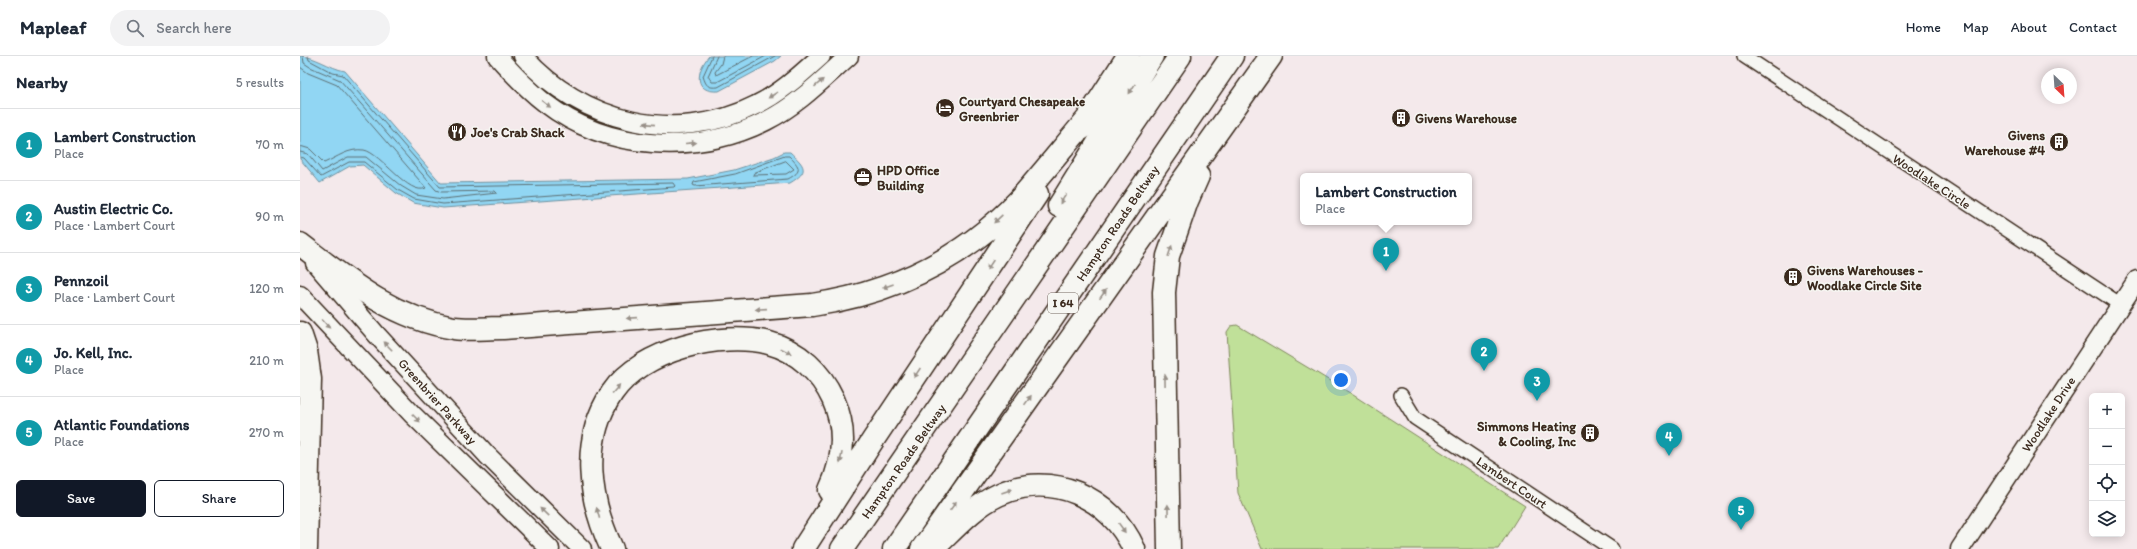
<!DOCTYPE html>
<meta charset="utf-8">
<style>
body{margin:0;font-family:Itim,sans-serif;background:#f2f2f3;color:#1f2937}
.controls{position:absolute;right:12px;bottom:12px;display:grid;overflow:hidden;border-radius:6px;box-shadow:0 2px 10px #0003}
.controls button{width:36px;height:36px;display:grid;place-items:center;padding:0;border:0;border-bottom:1px solid #e0e1e3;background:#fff;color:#1f2937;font:20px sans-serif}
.compass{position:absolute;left:1741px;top:12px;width:36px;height:36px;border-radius:50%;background:#fff;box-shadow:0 2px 10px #0003;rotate:155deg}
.you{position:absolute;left:1041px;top:324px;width:14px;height:14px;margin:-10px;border:3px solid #fff;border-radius:50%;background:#1a73e8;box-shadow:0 0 0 6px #1a73e833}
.badge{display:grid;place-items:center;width:26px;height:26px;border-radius:50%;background:#111827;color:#fff;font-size:13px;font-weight:700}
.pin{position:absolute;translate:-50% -33px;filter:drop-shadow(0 1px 2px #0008)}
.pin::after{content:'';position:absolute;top:21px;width:14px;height:12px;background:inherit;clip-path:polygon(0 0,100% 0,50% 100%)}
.popup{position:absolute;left:1000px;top:117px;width:172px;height:52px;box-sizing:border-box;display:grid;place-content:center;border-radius:6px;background:#fff;filter:drop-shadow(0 1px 3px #0005);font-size:13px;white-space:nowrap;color:#747a83}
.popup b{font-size:15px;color:#1f2937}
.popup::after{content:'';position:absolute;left:50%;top:100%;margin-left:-8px;border:8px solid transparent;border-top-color:#fff}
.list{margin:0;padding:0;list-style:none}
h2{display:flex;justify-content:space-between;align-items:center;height:52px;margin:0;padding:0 16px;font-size:17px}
h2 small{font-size:13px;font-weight:400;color:#747a83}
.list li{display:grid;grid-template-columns:26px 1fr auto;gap:12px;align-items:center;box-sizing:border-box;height:72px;padding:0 16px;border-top:1px solid #e0e1e3}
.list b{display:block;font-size:15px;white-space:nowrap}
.list p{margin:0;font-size:13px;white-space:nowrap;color:#747a83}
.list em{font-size:13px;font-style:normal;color:#747a83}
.actions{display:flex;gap:8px;padding:12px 16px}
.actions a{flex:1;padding:9px 0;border:1px solid #111827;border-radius:6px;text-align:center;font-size:14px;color:#111827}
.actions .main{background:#111827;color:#fff}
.icon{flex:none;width:22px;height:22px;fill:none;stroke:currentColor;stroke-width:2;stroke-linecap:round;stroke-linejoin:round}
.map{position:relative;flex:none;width:1837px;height:493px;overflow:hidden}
header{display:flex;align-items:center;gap:24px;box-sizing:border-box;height:56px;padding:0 20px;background:#fff;border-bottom:1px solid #e0e1e3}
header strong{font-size:19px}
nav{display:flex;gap:22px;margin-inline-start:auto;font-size:14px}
.search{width:280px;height:36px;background:#f2f2f3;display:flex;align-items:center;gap:10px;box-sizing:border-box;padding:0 14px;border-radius:22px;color:#747a83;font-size:15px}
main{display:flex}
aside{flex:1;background:#fff}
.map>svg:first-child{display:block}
.green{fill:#c0e099;stroke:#7e855c}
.water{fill:#91d6f3;stroke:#6f919e}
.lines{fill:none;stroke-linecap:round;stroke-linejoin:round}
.shore{stroke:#5d6f73;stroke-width:1}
.street-casing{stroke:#3b2a1e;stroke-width:16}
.secondary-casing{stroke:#3b2a1e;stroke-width:21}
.highway-casing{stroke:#3b2a1e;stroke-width:25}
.street{stroke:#f6f6f2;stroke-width:13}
.secondary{stroke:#f6f6f2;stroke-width:18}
.highway{stroke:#f6f6f2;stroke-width:22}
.oneway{fill:#989088}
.labels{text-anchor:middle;stroke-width:3;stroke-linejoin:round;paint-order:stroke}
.shield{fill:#f6f6f2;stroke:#73675e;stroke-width:1}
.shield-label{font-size:12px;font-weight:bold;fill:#3b2a1e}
.poi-label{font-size:13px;font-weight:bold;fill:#3b2a1e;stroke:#f6f6f2;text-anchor:start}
.street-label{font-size:13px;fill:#3b2a1e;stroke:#f6f6f2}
</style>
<header>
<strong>Mapleaf</strong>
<div class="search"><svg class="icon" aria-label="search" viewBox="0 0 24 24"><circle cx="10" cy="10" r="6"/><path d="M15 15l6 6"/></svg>Search here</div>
<nav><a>Home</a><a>Map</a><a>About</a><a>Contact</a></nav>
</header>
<main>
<aside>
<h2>Nearby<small>5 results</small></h2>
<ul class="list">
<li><span class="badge" style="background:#0f9aa8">1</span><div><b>Lambert Construction</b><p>Place</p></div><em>70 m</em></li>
<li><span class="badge" style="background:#0f9aa8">2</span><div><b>Austin Electric Co.</b><p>Place · Lambert Court</p></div><em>90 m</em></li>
<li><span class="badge" style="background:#0f9aa8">3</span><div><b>Pennzoil</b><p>Place · Lambert Court</p></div><em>120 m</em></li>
<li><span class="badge" style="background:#0f9aa8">4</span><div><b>Jo. Kell, Inc.</b><p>Place</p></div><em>210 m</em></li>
<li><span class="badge" style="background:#0f9aa8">5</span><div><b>Atlantic Foundations</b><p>Place</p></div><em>270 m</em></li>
</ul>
<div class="actions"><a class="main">Save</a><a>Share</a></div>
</aside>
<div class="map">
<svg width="1837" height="493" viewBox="0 0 1837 493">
<rect width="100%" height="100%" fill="#f4e9eb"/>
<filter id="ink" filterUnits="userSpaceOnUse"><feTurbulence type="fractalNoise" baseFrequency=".025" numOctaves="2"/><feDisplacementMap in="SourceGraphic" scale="8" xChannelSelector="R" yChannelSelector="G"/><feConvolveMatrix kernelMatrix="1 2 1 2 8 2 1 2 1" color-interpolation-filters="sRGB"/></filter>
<g filter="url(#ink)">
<path class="green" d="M937,269L1050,337L1225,450L1198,493H962L938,437L927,276L931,270Z"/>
<path class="water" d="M0,0C15,0 29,12 45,15L141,127L388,123L434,114L474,101L484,96H490C505,110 510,115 490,127L143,152L113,147L96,137L63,109L50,110L20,127L0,103Z
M409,0H481L475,5L419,35C393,37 396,15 409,0Z"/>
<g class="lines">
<path class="shore" d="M412,0L403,20C406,30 408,32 418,31L475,0
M417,0L408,20L412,26H417L466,0
M423,0L421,8L415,16L416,19L453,0
M0,11L8,17L37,29L126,132C109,141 81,97 64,94C48,92 38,101 24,107L10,93L0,90
M0,96L8,98L22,115L48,101H66L101,130L116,139L143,143L197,137L195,135L141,136L136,134L40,24L10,11L4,7L3,0
M485,100H489C500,111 503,115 488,123L395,130L393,129L394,126L435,118Z
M0,101L4,102L21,121L49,106H64L98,134L114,143L143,148L374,131L375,130L373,127L140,131L43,19L33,17L9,4L8,0
M486,105L494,113L486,118L453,119L454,117Z"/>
<g class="street-casing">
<path id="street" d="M1444,0L1821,249
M1101,339L1115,362L1312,493"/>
</g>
<g class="secondary-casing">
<path id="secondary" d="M197,0C212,17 227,33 245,47C307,95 396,100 466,65C498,49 523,23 549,0
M223,0C281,66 376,90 456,49C481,37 501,18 521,0
M15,207L76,278L187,399L282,493
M0,239L113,359L250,493
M1660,493L1837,224"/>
</g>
<g class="highway-casing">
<path id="highway" d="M781,73L828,0
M759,150L852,0
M0,188C48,225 92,262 154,272C170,274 187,272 203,272L512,249C593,237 662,204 719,144C743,117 766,88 789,61
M0,277L6,295L10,323L6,493
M635,491C654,473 674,450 698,439C751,414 811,441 834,493
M312,493C289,444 280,385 312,337C342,293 420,275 469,287C499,295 521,317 533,343C547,374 544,404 530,434
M503,493L573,384L737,138
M542,493L880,0
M594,493L932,0
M622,493L971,0
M869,493L864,236L868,200L887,145L898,120"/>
</g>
<use href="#street" class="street"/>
<use href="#secondary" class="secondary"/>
<use href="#highway" class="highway"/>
</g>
<defs><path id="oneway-solid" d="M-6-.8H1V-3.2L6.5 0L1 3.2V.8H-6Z"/></defs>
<g class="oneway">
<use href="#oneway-solid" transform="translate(519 27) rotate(-41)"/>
<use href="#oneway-solid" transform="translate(832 33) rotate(122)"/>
<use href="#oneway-solid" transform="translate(473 39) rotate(147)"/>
<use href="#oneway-solid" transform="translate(246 48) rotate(36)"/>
<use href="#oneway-solid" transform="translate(349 68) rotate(-174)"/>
<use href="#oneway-solid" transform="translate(391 87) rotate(-5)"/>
<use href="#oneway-solid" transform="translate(763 143) rotate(123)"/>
<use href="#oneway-solid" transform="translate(698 163) rotate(137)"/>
<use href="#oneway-solid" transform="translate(870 195) rotate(-71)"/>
<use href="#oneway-solid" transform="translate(690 209) rotate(124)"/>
<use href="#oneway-solid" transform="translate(588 230) rotate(160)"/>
<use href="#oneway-solid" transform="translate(803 238) rotate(-55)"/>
<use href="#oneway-solid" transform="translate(461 253) rotate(176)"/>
<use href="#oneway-solid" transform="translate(332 262) rotate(176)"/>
<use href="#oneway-solid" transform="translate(26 268) rotate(48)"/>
<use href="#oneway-solid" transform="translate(88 290) rotate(-134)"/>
<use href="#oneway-solid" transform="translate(486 295) rotate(27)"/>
<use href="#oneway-solid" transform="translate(617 317) rotate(124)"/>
<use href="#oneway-solid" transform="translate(865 324) rotate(-91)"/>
<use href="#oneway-solid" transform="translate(316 333) rotate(-49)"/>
<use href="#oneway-solid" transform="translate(728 344) rotate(-55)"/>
<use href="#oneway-solid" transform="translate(116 362) rotate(45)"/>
<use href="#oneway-solid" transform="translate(541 402) rotate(100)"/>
<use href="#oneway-solid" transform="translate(707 435) rotate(-20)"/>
<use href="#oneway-solid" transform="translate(653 450) rotate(-55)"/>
<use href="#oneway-solid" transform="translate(868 454) rotate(-91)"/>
<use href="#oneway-solid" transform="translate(244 456) rotate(-136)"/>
<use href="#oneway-solid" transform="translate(298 457) rotate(-105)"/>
<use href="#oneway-solid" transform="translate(822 472) rotate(55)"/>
</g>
</g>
<defs>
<g id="hotel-disc" transform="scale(1)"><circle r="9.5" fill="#3b2a1e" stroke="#f6f6f2"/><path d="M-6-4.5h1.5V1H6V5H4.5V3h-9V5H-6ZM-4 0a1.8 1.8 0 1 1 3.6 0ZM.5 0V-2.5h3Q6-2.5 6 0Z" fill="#fff"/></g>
<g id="building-disc" transform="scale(1)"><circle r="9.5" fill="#3b2a1e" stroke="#f6f6f2"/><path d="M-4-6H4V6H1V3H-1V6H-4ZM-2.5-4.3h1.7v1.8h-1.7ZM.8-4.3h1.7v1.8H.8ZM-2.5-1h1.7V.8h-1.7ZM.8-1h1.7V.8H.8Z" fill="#fff"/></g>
<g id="restaurant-disc" transform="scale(1)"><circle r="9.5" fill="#3b2a1e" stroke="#f6f6f2"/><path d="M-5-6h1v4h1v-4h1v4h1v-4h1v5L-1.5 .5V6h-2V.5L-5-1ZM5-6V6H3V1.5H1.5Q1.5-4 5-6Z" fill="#fff"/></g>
<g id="office-disc" transform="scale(1)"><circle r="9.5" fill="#3b2a1e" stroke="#f6f6f2"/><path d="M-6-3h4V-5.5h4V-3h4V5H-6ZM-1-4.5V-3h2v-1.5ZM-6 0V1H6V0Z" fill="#fff"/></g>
</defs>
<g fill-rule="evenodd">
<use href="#hotel-disc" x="645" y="52"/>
<use href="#building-disc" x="1101" y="62"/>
<use href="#restaurant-disc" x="157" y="76"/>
<use href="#building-disc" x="1759" y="86"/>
<use href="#office-disc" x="563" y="121"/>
<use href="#building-disc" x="1493" y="221"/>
<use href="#building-disc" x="1290" y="377"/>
</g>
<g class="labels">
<rect class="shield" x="748" y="237" width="30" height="20" rx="3"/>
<g class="shield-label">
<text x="763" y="251">I 64</text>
</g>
<g class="poi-label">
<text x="659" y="50">Courtyard Chesapeake<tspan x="659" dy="15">Greenbrier</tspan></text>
<text x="1115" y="67">Givens Warehouse</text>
<text x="171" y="81">Joe's Crab Shack</text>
<text x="1745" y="84" text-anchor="end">Givens<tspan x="1745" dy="15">Warehouse #4</tspan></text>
<text x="577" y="119">HPD Office<tspan x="577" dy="15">Building</tspan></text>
<text x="1507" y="219">Givens Warehouses -<tspan x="1507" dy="15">Woodlake Circle Site</tspan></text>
<text x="1276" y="375" text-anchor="end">Simmons Heating<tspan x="1276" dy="15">&amp; Cooling, Inc</tspan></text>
</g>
<g class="street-label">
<text transform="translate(1632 125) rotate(33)" y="5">Woodlake Circle</text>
<text transform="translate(817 167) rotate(-56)" y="5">Hampton Roads Beltway</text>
<text transform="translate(138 345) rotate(48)" y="5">Greenbrier Parkway</text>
<text transform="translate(1748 358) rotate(-57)" y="5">Woodlake Drive</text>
<text transform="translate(603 405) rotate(-55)" y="5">Hampton Roads Beltway</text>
<text transform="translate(1212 426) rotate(34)" y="5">Lambert Court</text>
</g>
</g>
</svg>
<div class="controls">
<button>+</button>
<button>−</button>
<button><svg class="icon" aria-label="locate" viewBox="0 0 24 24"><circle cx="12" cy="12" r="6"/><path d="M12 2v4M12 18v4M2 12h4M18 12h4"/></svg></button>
<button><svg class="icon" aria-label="layers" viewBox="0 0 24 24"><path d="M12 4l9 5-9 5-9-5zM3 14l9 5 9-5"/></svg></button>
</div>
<svg class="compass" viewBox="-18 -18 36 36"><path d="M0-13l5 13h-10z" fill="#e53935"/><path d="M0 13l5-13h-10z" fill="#747a83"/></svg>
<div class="you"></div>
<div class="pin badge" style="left:1086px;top:215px;background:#0f9aa8">1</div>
<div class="popup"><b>Lambert Construction</b>Place</div>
<div class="pin badge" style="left:1184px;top:315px;background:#0f9aa8">2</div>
<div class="pin badge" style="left:1237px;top:345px;background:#0f9aa8">3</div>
<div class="pin badge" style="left:1369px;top:400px;background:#0f9aa8">4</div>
<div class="pin badge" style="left:1441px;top:474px;background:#0f9aa8">5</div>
</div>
</main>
